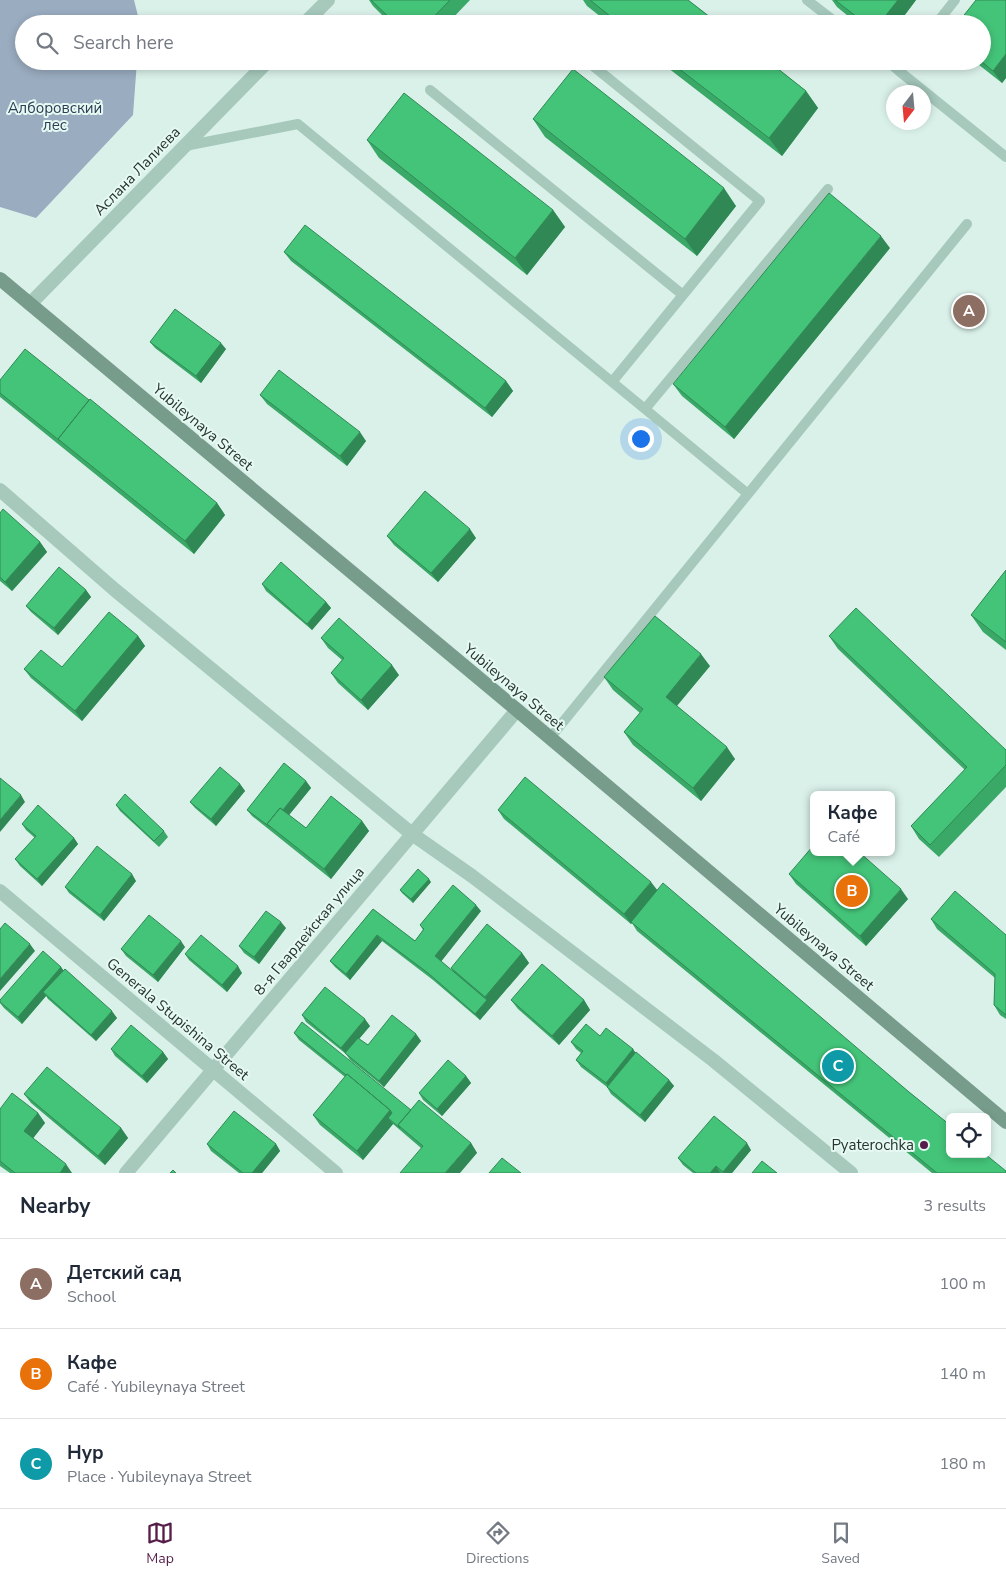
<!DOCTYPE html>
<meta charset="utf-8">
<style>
body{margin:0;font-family:"Nunito Sans",sans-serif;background:#f6f6f7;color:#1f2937}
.controls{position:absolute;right:15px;bottom:15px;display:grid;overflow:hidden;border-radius:8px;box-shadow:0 2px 8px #0003}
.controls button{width:45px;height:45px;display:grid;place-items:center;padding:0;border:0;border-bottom:1px solid #e0e1e3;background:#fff;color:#1f2937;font:25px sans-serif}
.compass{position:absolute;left:886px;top:85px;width:45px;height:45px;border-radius:50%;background:#fff;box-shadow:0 2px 8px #0003;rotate:196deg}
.you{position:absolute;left:640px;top:438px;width:18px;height:18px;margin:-12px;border:4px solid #fff;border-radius:50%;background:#1a73e8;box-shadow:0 0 0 8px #1a73e833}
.badge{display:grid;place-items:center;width:32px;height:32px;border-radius:50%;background:#561d48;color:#fff;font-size:16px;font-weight:700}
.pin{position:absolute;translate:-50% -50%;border:2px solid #fff;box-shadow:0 1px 5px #0006}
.popup{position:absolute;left:810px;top:791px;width:85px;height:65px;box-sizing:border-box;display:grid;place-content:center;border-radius:8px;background:#fff;filter:drop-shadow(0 1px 4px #0005);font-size:16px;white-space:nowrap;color:#747a83}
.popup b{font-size:19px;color:#1f2937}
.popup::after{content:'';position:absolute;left:50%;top:100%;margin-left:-10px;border:10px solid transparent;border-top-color:#fff}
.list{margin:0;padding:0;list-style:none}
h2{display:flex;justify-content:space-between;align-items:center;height:65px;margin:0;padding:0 20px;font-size:21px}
h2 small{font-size:16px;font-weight:400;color:#747a83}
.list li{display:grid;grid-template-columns:32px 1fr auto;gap:15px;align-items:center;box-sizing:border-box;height:90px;padding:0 20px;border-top:1px solid #e0e1e3}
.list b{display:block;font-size:19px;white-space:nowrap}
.list p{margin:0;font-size:16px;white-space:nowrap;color:#747a83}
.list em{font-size:16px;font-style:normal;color:#747a83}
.icon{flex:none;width:28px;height:28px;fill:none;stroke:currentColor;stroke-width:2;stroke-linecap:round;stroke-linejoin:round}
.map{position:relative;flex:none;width:1006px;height:1173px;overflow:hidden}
.search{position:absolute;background:#fff;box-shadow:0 2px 8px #0003;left:15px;right:15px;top:15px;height:55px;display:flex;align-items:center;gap:12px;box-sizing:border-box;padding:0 18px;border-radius:28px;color:#747a83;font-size:19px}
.sheet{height:335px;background:#fff}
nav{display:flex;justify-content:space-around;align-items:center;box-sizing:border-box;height:70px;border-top:1px solid #e0e1e3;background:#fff;font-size:14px;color:#747a83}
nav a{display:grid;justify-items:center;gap:2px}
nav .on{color:#561d48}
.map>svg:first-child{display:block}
.green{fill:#9aacc0}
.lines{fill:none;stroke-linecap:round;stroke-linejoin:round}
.service{stroke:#a6c9bc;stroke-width:10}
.minor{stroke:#a6c9bc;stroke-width:14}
.secondary{stroke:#779c8b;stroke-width:14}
.wall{fill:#3aa968}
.shaded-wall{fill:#308955}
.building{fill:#44c479;stroke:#308955}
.poi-dot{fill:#561d48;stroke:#e6f9f3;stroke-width:2}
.labels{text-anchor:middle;stroke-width:4;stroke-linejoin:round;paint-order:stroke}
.park-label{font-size:15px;fill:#2b3d53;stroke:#e6f9f3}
.street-label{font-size:15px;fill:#27352e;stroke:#e6f9f3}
.poi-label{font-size:15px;fill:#27352e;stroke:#e6f9f3;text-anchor:end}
</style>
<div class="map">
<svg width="1006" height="1173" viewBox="0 0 1006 1173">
<rect width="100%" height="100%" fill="#daf1ea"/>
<path class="green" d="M0,0H134L140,24H24V61H137L133,115L36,218L0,207Z"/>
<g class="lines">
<path class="service" d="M807,0L838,24
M936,24L955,0
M587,61L760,201L683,295
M887,61L899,71
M906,61L899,71L1006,157
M430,90L683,295L612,382
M185,146L298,124L645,409
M748,494L645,409L828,189
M550,738L967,224"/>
<path class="minor" d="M304,24L328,0
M30,304L268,61
M0,490L115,590L412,834L472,876L713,1060L851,1173
M0,891L336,1173
M126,1173L517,710"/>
<path class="secondary" d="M0,279L517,710L1006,1122"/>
</g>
<path class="wall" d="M369,0H470L447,24H391L373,6Z
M583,0H688L719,24H610L587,6Z
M832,0H916L898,24H858L837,7Z
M1006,0V78L1002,83L974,61H982Z
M659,61H768L806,91L818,108L782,156Z
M533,119L736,206L697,256L545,137Z
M367,140L553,210L565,227L527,275L379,158Z
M890,248L734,439L682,396L673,384Z
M284,252L506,381L513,391L492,417L291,261Z
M150,342L226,349L201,383L155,348Z
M0,380L217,503L225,515L194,554L0,397Z
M260,395L366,441L347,466L267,404Z
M0,513L40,542L47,552L12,591L0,581Z
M387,536L476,538L438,582L394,545Z
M1006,570V650L983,632L971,615Z
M262,584L326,602L331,608L312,630L266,591Z
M86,590L91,597L58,635L31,612L26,606Z
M138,636L145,646L82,721L31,678L24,669L62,667Z
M829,636L1006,750V787L939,857L919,839L911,826L965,770L838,649Z
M321,638L399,675L368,710L338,683L331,673L342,660L328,648Z
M710,666L677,706L735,759L701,801L633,745L624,732L640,713L613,690L604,677Z
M306,781L311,788L289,815L306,828L362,821L369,831L331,879L252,816L247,810Z
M240,784L245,791L216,826L195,808L190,802Z
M116,805L164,831L168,837L159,847L120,811Z
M498,810L657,890L909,1092L1006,1173H932L637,931L632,923L631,924L504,819Z
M22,824L74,838L78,844L42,886L20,866L15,859L35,838L26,830Z
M789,874L908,899L866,946L796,884Z
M136,881L104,921L69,893L65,887Z
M431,882L413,903L402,893L400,890Z
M373,909L415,941L423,930L420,925L481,911L441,961L454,972L451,968L522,953L529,963L480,1020L433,980L382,941L350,980L335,967L330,961Z
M931,919L1006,935V1019L1000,1015L994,1005L995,978L937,929Z
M286,928L259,964L244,953L239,946Z
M185,947L158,982L126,956L121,949Z
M185,954L242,973L227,992L189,960Z
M61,967L63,970L117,1018L96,1041L48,999L46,996L22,1024L4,1008L0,1003V1000Z
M511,1000H584L590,1010L559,1045L518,1009Z
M302,1015L370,1026L359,1039L368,1045L416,1034L421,1041L384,1087L350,1060L346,1054L306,1022Z
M294,1033L411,1110L471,1143L477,1153L421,1148L393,1124L363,1160L320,1125L313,1115L345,1077L299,1040Z
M600,1036L633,1049L635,1053L669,1080L674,1086L645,1122L611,1094L607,1087L581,1067L576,1060L581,1053L576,1049L571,1042Z
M111,1049L163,1052L168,1059L147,1083L115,1056Z
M466,1076L471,1083L442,1116L423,1100L419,1093Z
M24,1094L121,1128L128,1138L105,1165L31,1103Z
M0,1109L38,1113L45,1123L33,1138L72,1173H10L0,1166Z
M207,1144H276L280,1151L262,1173H239L211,1151Z
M751,1150L732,1173H693L683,1165L678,1158Z"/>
<path class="shaded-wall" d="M898,0H916L898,24H879Z
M1006,54V78L1002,83L993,71Z
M806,91L818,108L782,156L769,138Z
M724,188L736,206L697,256L685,239Z
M553,210L565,227L527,275L515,258Z
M881,236L890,248L734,439L725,427Z
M221,343L226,349L201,383L196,376Z
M506,381L513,391L492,417L485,408Z
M360,432L366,441L347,466L340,456Z
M217,503L225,515L194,554L185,541Z
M470,529L476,538L438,582L431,573Z
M40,542L47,552L12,591L5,582Z
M86,590L91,597L58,635L54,628Z
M326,602L331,608L312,630L307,624Z
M138,636L145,646L82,721L75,711Z
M701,654L710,666L674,709L666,697Z
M392,665L399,675L368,710L361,700Z
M727,747L735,759L701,801L693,788Z
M306,781L311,788L276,831L270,826Z
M240,784L245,791L216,826L211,819Z
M21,795L25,802L0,832V820Z
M362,821L369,831L331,879L324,869Z
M74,838L78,844L42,886L37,879Z
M132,874L136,881L104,921L100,915Z
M429,879L431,882L413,903L411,899Z
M651,882L658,891L631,922L632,923L631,924L624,914Z
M901,889L908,899L866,946L860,936Z
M476,905L481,911L440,963L435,956Z
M281,922L286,928L259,964L254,957Z
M377,935L382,941L350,980L346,974Z
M181,941L185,947L158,982L153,975Z
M30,944L35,951L0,991V979Z
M522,953L529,963L480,1020L475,1014L487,1000L485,997Z
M238,966L242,973L227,992L222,985Z
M61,967L66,974L43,992L46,996L22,1024L18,1017Z
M584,1000L590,1010L559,1045L552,1036Z
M112,1011L117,1018L96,1041L91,1035Z
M365,1019L370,1026L346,1054L341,1048Z
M416,1034L421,1041L384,1087L379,1081Z
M633,1049L637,1055L611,1090L606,1083Z
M163,1052L168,1059L147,1083L142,1076Z
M466,1076L471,1083L442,1116L437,1109Z
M669,1080L674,1086L645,1122L640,1115Z
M390,1110L397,1119L388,1118L393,1124L363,1160L357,1151Z
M38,1113L45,1123L31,1141L24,1131Z
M121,1128L128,1138L105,1165L98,1156Z
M471,1143L477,1153L460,1173H445Z
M747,1143L751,1150L732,1173H724L723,1172Z
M276,1144L280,1151L262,1173H252Z
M66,1164L72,1173H60Z
M716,1166L720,1173H710Z"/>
<path class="building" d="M371,0H450L427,24H396Z
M590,0H688L719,24H620Z
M835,0H898L879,24H866Z
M976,0H1006V54L993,71L981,61H982V24H957Z
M669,61H768L806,91L769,138Z
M573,69L724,188L685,239L533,119Z
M404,93L553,210L515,258L367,140Z
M829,193L881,236L725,427L673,384Z
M305,225L506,381L485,408L284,252Z
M175,309L221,343L196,376L150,342Z
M25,349L89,400L58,439L60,441L0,393V380Z
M279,370L360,432L340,456L260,395Z
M90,399L217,503L185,541L58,439Z
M425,491L470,529L431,573L387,536Z
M3,509L40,542L5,582L0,577V513Z
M281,562L326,602L307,624L262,584Z
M59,567L86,590L54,628L26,606Z
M1006,570V642L971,615Z
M856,608L1006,750V765L930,845L911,826L967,767L829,636Z
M109,612L138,636L75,711L24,669L41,650L62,667Z
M655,616L701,654L666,697L727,747L693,788L624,732L643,709L604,677Z
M339,618L392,665L361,700L331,673L344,658L321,638Z
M284,763L306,781L283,810L280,808L267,824L270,827L247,810Z
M220,767L240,784L211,819L190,802Z
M525,777L651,882L624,914L498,810Z
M0,778L21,795L0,820Z
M125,794L164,831L154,841L116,805Z
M331,796L362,821L324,869L267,824L280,808L306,828Z
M38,805L74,838L37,879L15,859L36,836L22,824Z
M97,846L132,874L100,915L65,887Z
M813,846V852H859L901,889L860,936L789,874Z
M418,869L429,879L411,899L400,890Z
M663,883L909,1092L950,1125V1154H985L1006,1171V1173H937L631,922Z
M453,885L476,905L435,956L487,1000L475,1014L428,973L377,935L346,974L330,961L373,909L415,941L424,929L420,925Z
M955,891L1006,935V1015L994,1005L995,974L931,919Z
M266,911L281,922L254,957L239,946Z
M149,915L181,941L153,975L121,949Z
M5,923L30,944L0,979V929Z
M487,924L522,953L485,997L451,968Z
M201,935L238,966L222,985L185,954Z
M43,951L61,967L18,1017L0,1002V1000Z
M542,964L584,1000L552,1036L511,1000Z
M65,969L112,1011L91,1035L43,992Z
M325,987L365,1019L341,1048L302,1015Z
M392,1015L416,1034L379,1081L345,1053L358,1038L368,1045Z
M302,1022L411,1110L398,1125L400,1128L388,1118L392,1113L390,1110L347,1074L346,1075L294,1033Z
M586,1024L600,1036L606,1028L633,1049L606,1083L576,1060L583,1051L571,1042Z
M131,1025L163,1052L142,1076L111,1049Z
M636,1052L669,1080L640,1115L607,1087Z
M448,1060L466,1076L437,1109L419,1093Z
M47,1067L121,1128L98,1156L24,1094Z
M347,1074L390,1110L357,1151L313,1115Z
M12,1093L38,1113L24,1131L66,1164L60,1173H15L0,1161V1109Z
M419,1100L471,1143L445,1173H400L423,1146L398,1125Z
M234,1111L276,1144L252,1173H243L207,1144Z
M714,1116L747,1143L723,1172L716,1166L710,1173H696L678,1158Z
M502,1158L521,1173H489Z
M762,1161L777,1173H752Z
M173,1170L176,1173H170Z"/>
<circle class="poi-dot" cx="924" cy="1145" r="5"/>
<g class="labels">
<g class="park-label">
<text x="55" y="113">Алборовский<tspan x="55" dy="17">лес</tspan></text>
</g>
<g class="street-label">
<text transform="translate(137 171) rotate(-46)" y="5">Аслана Лалиева</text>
<text transform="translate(203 427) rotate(40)" y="5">Yubileynaya Street</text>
<text transform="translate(514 687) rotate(40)" y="5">Yubileynaya Street</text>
<text transform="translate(309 931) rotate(-50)" y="5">8-я Гвардейская улица</text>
<text transform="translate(824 947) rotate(40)" y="5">Yubileynaya Street</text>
<text transform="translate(178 1019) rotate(40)" y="5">Generala Stupishina Street</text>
</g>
<g class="poi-label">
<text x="914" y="1150">Pyaterochka</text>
</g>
</g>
</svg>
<div class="controls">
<button><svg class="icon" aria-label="locate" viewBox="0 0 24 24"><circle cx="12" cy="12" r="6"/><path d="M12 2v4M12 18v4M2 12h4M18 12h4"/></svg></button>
</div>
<svg class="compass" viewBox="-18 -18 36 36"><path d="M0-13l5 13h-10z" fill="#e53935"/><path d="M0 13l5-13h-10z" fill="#747a83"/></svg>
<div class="you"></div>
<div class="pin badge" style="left:969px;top:311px;background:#8d6e63">A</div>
<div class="pin badge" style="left:852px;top:891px;background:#e8710a">B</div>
<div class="popup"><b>Кафе</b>Café</div>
<div class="pin badge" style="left:838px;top:1066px;background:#0f9aa8">C</div>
<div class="search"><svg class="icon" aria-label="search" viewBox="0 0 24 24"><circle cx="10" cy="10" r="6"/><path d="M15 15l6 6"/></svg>Search here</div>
</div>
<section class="sheet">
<h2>Nearby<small>3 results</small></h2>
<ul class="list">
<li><span class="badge" style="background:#8d6e63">A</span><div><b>Детский сад</b><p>School</p></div><em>100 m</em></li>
<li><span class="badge" style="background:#e8710a">B</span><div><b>Кафе</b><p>Café · Yubileynaya Street</p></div><em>140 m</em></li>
<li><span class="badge" style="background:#0f9aa8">C</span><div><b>Нур</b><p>Place · Yubileynaya Street</p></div><em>180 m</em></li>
</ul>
</section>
<nav>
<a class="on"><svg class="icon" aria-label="map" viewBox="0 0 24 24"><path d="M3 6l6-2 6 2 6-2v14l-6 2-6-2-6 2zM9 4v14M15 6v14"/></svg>Map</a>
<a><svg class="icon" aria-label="directions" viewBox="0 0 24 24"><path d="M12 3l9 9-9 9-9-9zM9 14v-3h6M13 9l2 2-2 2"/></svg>Directions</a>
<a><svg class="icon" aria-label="saved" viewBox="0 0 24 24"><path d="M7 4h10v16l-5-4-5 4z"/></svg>Saved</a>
</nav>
